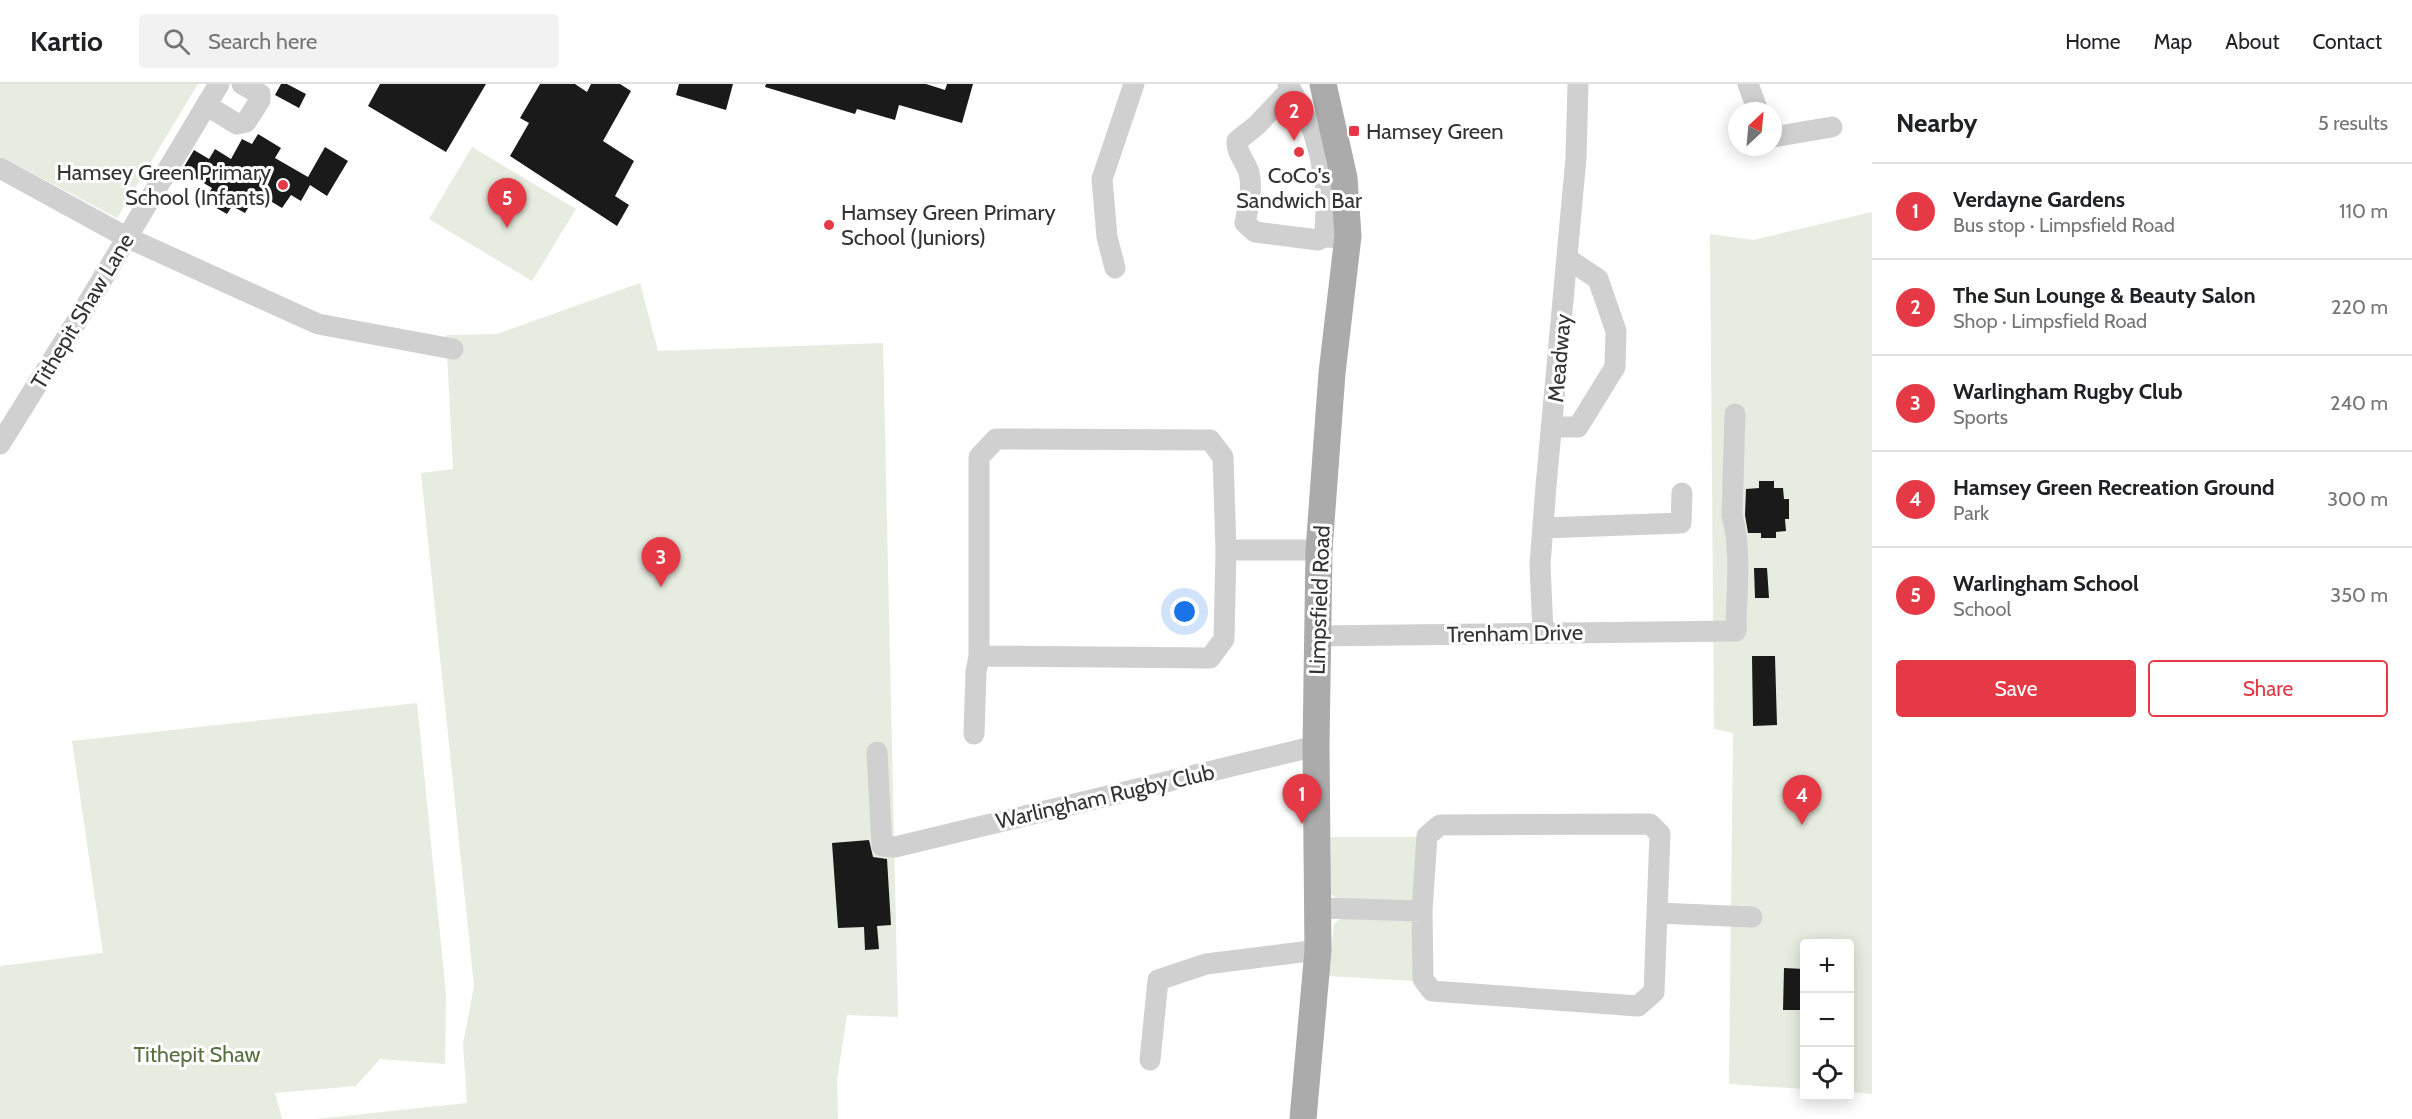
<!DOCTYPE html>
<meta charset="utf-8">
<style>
body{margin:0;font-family:Cabin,sans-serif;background:#f2f2f2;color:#202124}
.controls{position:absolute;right:18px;bottom:18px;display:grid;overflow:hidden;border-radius:6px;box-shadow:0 3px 15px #0003}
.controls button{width:54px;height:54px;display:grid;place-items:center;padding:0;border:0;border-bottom:2px solid #e0e0e0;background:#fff;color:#202124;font:30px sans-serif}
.compass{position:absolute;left:1728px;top:18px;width:54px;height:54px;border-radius:50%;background:#fff;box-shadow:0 3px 15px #0003;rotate:26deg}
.you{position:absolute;left:1185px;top:528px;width:21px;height:21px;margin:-15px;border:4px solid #fff;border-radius:50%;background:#1a73e8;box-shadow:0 0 0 9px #1a73e833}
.badge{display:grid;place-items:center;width:39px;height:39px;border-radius:50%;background:#e63946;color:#fff;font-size:20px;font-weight:700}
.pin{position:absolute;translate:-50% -50px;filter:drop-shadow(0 2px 3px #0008)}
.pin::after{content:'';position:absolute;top:32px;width:21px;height:18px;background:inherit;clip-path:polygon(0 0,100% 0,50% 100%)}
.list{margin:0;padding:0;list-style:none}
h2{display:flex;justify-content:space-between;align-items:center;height:78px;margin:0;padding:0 24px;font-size:26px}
h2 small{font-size:20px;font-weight:400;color:#757577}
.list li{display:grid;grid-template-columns:39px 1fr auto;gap:18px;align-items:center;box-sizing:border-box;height:96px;padding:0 24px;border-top:2px solid #e0e0e0}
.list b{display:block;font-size:22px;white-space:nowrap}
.list p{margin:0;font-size:20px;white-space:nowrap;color:#757577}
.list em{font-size:20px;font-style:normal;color:#757577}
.actions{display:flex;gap:12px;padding:18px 24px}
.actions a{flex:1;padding:14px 0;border:2px solid #e63946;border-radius:6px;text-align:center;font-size:21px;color:#e63946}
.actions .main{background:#e63946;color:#fff}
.icon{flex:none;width:33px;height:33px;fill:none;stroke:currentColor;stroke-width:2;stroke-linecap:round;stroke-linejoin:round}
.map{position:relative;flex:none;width:1872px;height:1035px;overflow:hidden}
header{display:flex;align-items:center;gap:36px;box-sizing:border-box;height:84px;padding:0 30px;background:#fff;border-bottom:2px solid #e0e0e0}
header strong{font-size:28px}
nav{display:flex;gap:33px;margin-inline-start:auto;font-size:21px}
.search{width:420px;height:54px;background:#f2f2f2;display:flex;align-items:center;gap:15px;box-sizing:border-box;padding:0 21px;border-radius:6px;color:#757577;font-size:22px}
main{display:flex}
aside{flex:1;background:#fff}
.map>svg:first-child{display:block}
.green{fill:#e6ecdf}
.building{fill:#1a1a1a}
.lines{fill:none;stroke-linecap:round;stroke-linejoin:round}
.minor{stroke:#d0d0d0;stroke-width:21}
.major{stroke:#ababab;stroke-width:27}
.poi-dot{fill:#e63946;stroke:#fff;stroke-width:2}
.labels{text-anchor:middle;stroke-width:6;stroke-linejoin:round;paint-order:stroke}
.poi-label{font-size:22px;fill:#333;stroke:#fff;text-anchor:start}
.street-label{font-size:22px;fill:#333;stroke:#fff}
.park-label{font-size:22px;fill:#56703f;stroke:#fff}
</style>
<header>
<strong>Kartio</strong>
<div class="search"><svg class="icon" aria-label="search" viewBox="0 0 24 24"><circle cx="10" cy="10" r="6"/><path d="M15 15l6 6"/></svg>Search here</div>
<nav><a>Home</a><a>Map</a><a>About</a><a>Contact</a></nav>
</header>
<main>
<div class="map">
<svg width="1872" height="1035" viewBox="0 0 1872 1035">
<rect width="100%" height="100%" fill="#fff"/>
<path class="green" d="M0,0H198L117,134L0,72Z
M472,63L576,125L532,197L429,135Z
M1872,128V1010L1850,1008V860H1804V1005L1729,1000L1733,649L1714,645L1710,150L1753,156Z
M640,199L658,267L883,259L898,933L847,931L837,996L838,1035H316L467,1019L463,960L474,902L421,389L453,385L446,251L497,250Z
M417,619L446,910L445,980L380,975L356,1002L275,1009L282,1035H0V882L103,869L72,657Z
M1331,753H1419L1416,812L1409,821L1341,818L1330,809Z
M1344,832L1411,837L1416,845L1413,897L1328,892L1334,840Z"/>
<path class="building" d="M281,0H287L306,10L299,24L275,11Z
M380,0H486L446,68L368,22Z
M540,0H575L587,8L591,0H620L631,7L603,57L634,77L615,112L629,121L617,142L510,72L529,39L520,34Z
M679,0H733L726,26L676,11Z
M766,0H926L945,6L947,0H973L962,39L899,21L895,36L857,25L855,30L765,3Z
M258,50L281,64L275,74L308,93L325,63L348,77L327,112L310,101L301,117L291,111L282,124L257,109L245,129L232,122L227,130L204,117L212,104L182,86L194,66L209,75L215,65L231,75L242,55L252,60Z
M1759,397H1774V404H1783L1784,415H1789V435H1785L1786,447L1776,448V454H1761V449H1748L1745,431L1746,405L1759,404Z
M1754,484H1767L1769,514H1755Z
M1752,572H1775L1777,641L1753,642Z
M869,756L873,773L887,775L891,841L877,842L879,865L865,866L864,843L838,844L832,759Z
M1784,884L1804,885V926H1783Z"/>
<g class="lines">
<path class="minor" d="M1288,0L1313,47L1320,72L1327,110L1325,148L1329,153L1338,154
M1748,0L1758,27
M1290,6L1257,41L1237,57C1236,69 1246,78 1249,89C1253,105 1248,123 1245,139L1255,148L1318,156L1327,152
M206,21L237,40L246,38L260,16V10L242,0
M1773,53L1832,43
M0,84L126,153L318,240L453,265
M1115,184L1107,153L1102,95L1134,0
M1552,343H1578L1615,283L1616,247L1598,195L1568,175
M0,360L80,232L219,0
M1543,444L1681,439L1682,409
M1226,466L1223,373L1210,356L996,355L979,373V572L1210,574L1224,555L1226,466H1319
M1543,549L1540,481L1546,402L1576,74L1578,0
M1317,552L1736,547C1736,512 1742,465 1732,432L1735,330
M974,650L976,588L979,572
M877,668L882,762L895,763L1316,662
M1318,824L1422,827L1427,752L1440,741L1650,740L1660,750L1654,908L1638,922L1432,907L1423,895L1422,827
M1657,829L1752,833
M1150,976L1158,896L1206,880L1318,866"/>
<path class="major" d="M1303,1035L1318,866L1316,662L1319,466L1332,289L1348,152L1344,94L1323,0"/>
</g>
<g class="poi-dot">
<rect x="1348" y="41" width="12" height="12" rx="3"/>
<circle cx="1299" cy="68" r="6"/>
<circle cx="283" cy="101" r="6"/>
<circle cx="829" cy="141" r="6"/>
</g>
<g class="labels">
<g class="poi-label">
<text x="1366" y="55">Hamsey Green</text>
<text x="271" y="96" text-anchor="end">Hamsey Green Primary<tspan x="271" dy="25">School (Infants)</tspan></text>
<text x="1299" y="99" text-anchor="middle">CoCo's<tspan x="1299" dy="25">Sandwich Bar</tspan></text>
<text x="841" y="136">Hamsey Green Primary<tspan x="841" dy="25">School (Juniors)</tspan></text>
</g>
<g class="street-label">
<text transform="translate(82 227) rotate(-59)" y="8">Tithepit Shaw Lane</text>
<text transform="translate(1559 274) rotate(-85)" y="8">Meadway</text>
<text transform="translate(1319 516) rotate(-88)" y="8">Limpsfield Road</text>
<text transform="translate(1515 549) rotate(-1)" y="8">Trenham Drive</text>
<text transform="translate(1105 712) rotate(-13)" y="8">Warlingham Rugby Club</text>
</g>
<g class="park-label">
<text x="197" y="978">Tithepit Shaw</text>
</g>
</g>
</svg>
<div class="controls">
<button>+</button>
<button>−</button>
<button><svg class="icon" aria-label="locate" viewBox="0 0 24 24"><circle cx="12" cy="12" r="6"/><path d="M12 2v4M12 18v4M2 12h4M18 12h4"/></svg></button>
</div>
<svg class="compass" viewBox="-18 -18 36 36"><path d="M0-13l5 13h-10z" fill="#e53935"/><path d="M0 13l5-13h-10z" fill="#757577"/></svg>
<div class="you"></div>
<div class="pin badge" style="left:1302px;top:740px">1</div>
<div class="pin badge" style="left:1294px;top:57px">2</div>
<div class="pin badge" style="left:661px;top:503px">3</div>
<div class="pin badge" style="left:1802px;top:741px">4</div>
<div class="pin badge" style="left:507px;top:144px">5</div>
</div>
<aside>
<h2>Nearby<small>5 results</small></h2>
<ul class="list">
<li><span class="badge">1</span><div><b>Verdayne Gardens</b><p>Bus stop · Limpsfield Road</p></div><em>110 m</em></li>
<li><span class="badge">2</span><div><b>The Sun Lounge &amp; Beauty Salon</b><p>Shop · Limpsfield Road</p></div><em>220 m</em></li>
<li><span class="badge">3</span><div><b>Warlingham Rugby Club</b><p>Sports</p></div><em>240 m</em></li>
<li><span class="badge">4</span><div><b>Hamsey Green Recreation Ground</b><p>Park</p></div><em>300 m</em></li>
<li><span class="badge">5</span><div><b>Warlingham School</b><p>School</p></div><em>350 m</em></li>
</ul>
<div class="actions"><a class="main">Save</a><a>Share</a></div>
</aside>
</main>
